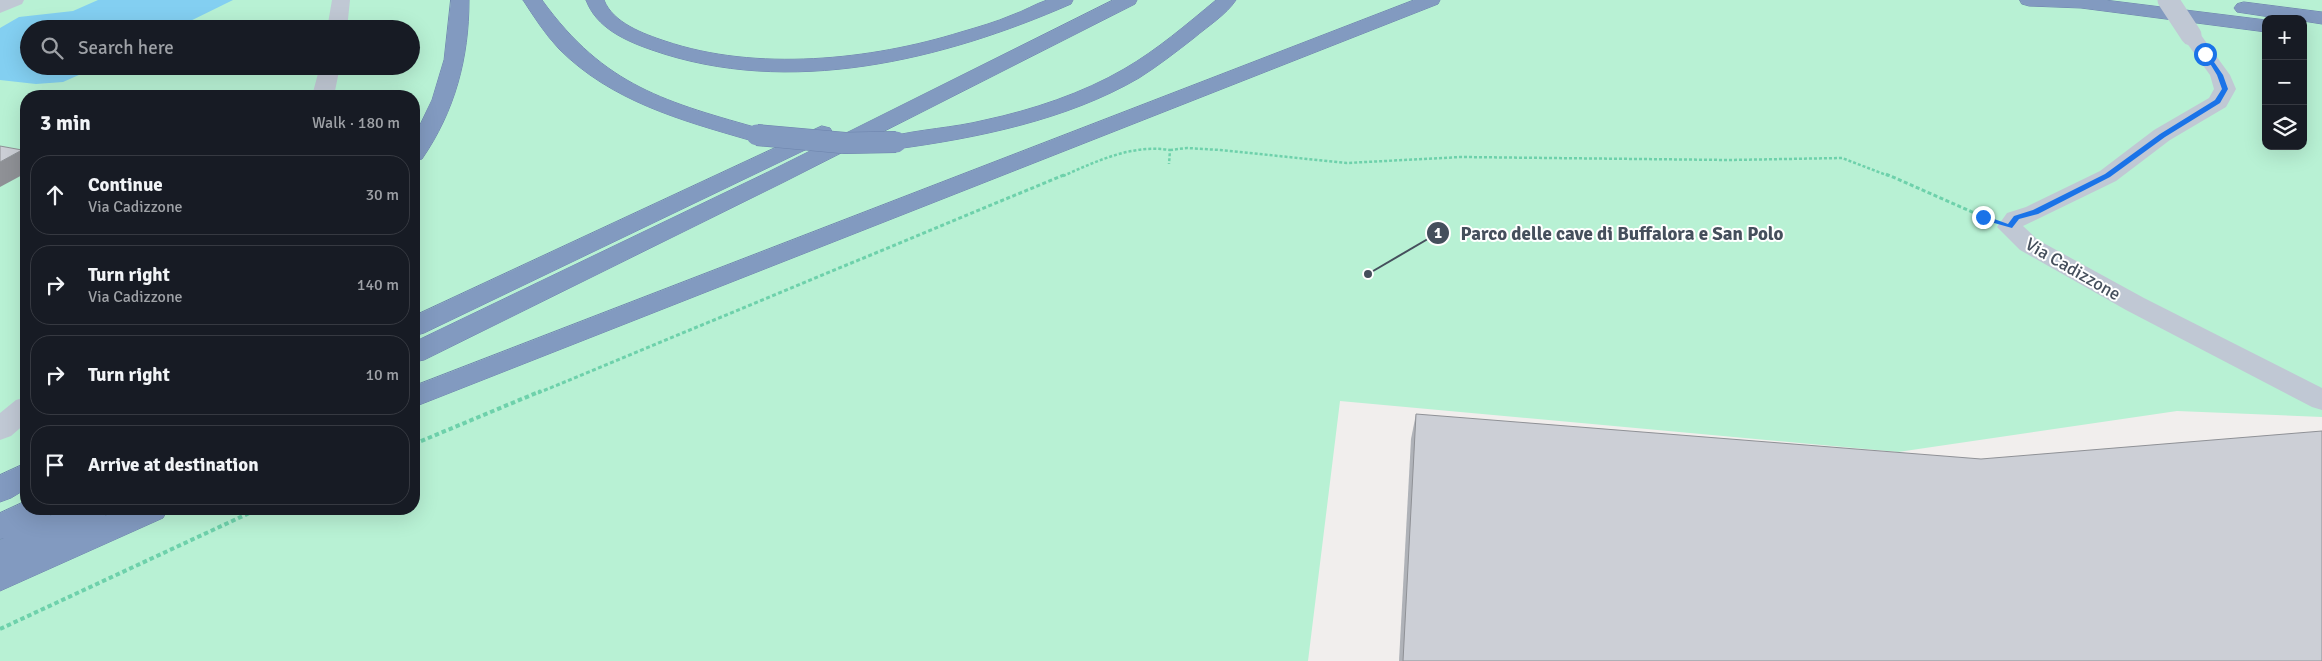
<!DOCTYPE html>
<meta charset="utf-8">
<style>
body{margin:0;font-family:Signika,sans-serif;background:#242831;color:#f1f3f6}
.controls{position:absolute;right:15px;top:15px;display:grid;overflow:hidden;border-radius:10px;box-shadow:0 5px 20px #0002}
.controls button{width:45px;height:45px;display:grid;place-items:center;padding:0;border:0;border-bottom:1px solid #363941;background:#171b24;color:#f1f3f6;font:25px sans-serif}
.stop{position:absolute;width:15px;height:15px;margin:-11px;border:4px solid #1a73e8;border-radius:50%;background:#fff}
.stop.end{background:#1a73e8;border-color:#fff;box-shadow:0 1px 5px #0008}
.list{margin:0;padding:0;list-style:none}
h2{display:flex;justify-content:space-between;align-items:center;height:65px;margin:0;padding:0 20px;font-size:21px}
h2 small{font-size:16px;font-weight:400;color:#9ea1a6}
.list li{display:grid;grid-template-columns:32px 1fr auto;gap:15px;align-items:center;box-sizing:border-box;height:80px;margin:0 10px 10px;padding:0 10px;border:1px solid #363941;border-radius:20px}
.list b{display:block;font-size:19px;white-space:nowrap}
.list p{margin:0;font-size:16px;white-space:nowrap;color:#9ea1a6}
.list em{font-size:16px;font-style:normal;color:#9ea1a6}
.icon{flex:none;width:28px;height:28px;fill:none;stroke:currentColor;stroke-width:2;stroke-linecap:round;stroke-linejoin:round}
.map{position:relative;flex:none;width:2322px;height:661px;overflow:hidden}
.search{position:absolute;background:#171b24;box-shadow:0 5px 20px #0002;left:20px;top:20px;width:400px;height:55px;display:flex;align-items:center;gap:12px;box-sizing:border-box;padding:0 18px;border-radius:28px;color:#9ea1a6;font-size:19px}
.panel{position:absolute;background:#171b24;box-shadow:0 5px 20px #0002;left:20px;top:90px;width:400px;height:425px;border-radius:20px}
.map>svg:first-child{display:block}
.green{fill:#b8f1d4;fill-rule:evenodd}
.water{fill:#83cff1}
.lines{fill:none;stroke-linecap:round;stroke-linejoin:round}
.highway-casing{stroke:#6d84ac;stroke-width:1}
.path-far2{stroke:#6ed1ab;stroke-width:2.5;stroke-dasharray:3 2;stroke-linecap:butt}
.path-far1{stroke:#6ed1ab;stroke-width:3;stroke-dasharray:4 2.5;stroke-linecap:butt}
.path{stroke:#6ed1ab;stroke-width:4;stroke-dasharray:4.5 3;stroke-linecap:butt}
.minor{fill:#c0c8d4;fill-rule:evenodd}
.highway{fill:#829ac0;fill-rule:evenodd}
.highway-bridge-casing{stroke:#6d84ac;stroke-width:22;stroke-linecap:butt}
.minor-bridge{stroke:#c0c8d4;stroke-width:21}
.highway-bridge{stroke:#829ac0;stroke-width:21}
.wall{fill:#afb2b8}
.shaded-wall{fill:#8f9196}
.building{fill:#cccfd6;stroke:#8f9196}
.route{fill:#1a73e8}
.labels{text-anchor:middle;stroke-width:4;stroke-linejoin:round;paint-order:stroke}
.street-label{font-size:18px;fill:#454f5c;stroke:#fff}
.leader{fill:none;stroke:#454f5c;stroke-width:2}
.callout-dot{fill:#454f5c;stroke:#fff;stroke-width:2}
.mark-label{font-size:15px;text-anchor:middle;font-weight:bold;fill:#fff}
.callout-label{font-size:19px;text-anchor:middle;font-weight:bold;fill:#454f5c;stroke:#fff;stroke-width:4;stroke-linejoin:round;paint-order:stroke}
</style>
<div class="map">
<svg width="2322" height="661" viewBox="0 0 2322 661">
<rect width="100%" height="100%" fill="#f1eeed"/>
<path class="green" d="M0,0H2322V417L2177,411L1898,452L1340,401L1308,661H0ZM2266,19H2303V146H2266ZM29,29H411V66H29ZM26,96H414V509H26Z"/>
<path class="water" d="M98,0H233L174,29H29V66H99L63,82L36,84L0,80V28L19,17L73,11Z"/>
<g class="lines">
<g class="highway-casing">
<path id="highway" d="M451,0H469C469,58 455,111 422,159L414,161V137L432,100L444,60Z
M523,0H542C605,87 666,102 765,130L768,135L765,140L757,142L749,140C680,120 611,101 559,49C545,34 534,17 523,0Z
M586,0H604C613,23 644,34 665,41C756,72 871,60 961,32C978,27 996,22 1012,15C1024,11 1035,4 1047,0C1055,0 1065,0 1073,0L1071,4C943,60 789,98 652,50C626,41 596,28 586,0Z
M1113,0H1137L1135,4L784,182L424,360L414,362V342L768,172Z
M1216,0H1236C1226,15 1208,26 1194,38C1176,52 1158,66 1139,78C1067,120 977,138 896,149L888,147L885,142L888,137C920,129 953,128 985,120C1032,110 1083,93 1124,69C1157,50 1187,24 1216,0Z
M1414,0H1440L1438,4L414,407V386Z
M2020,0H2105L2266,20V32L2081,8L2029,6L2022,4Z
M2244,2L2322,12V24L2303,21V19H2283L2237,12L2234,8L2237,4Z
M822,126L830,128L833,133L830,138L424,333L414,336V316Z
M26,463V489L11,498L0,502V475Z
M26,501V509H54L50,516L65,509H109L105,516L122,509H168L163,518L0,591V540L4,538L0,539V513Z"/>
</g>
<path class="path-far2" d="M1170,150L1187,148L1220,150L1347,163L1461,157L1729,160L1842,158L1889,176
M1063,176C1097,161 1132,144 1170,150L1169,164"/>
<path class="path-far1" d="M1886,174L1988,219
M538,393L1066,174"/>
<path class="path" d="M414,444L541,391
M0,629L258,509"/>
<path class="minor" d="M0,0H24L22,4L0,13Z
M332,0H350L347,29H327Z
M2191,29L2198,31L2230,75L2236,89L2226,107L2170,140L2116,181L2023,226L2038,240L2144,298L2322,388V410L2312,407L2126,310L2020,250L1997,227L2007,213L2026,207L2100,171L2154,130L2209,98L2214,89L2210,75L2181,35L2184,31Z
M320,66H340L334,96H312Z
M26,397V423L11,436L0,440V413L16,400Z"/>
<use href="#highway" class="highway"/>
<g class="highway-bridge-casing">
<path id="highway-bridge" d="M757,135L845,143L896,142"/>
</g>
<path class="minor-bridge" d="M2168,0L2191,35"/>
<use href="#highway-bridge" class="highway-bridge"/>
</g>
<path class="wall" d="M1416,414L2322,661H1399L1411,439Z"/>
<path class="shaded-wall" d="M22,150L26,157V173L0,187V162Z"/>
<path class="building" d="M0,146L22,150L0,162Z
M1416,414L1981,459L2322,431V661H1403Z"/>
<path class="route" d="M2203,52H2207L2223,75L2228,89L2220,103L2165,137L2110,177L2038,214L2019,219L2012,228L1980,219L1983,215L2008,224L2014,216L2033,210L2105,174L2160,134L2215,100L2222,89L2217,75Z"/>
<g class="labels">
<g class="street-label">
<text transform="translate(2073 269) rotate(30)" y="6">Via Cadizzone</text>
</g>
</g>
<path class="leader" d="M1368 274L1438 233"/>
<g class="callout-dot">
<circle cx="1368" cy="274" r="5"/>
<circle cx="1438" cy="233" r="12"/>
</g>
<g class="mark-label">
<text x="1438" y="238">1</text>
</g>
<g class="callout-label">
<text x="1622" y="240">Parco delle cave di Buffalora e San Polo</text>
</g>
</svg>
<div class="controls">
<button>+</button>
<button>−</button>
<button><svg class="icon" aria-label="layers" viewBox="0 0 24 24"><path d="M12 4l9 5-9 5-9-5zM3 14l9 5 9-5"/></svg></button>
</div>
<div class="stop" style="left:2205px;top:54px"></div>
<div class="stop end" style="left:1983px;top:217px"></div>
<div class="search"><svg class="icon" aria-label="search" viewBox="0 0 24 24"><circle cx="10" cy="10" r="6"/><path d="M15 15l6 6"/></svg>Search here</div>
<section class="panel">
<h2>3 min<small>Walk · 180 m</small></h2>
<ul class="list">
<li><svg class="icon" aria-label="ahead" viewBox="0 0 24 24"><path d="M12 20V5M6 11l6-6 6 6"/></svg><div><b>Continue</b><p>Via Cadizzone</p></div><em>30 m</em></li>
<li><svg class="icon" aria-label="right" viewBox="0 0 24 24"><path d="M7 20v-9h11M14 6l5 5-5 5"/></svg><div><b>Turn right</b><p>Via Cadizzone</p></div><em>140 m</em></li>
<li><svg class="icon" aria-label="right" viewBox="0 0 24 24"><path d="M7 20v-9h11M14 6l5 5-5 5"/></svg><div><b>Turn right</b></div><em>10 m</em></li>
<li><svg class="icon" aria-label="arrive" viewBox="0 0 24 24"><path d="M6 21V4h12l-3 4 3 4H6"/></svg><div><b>Arrive at destination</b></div></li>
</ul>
</section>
</div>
